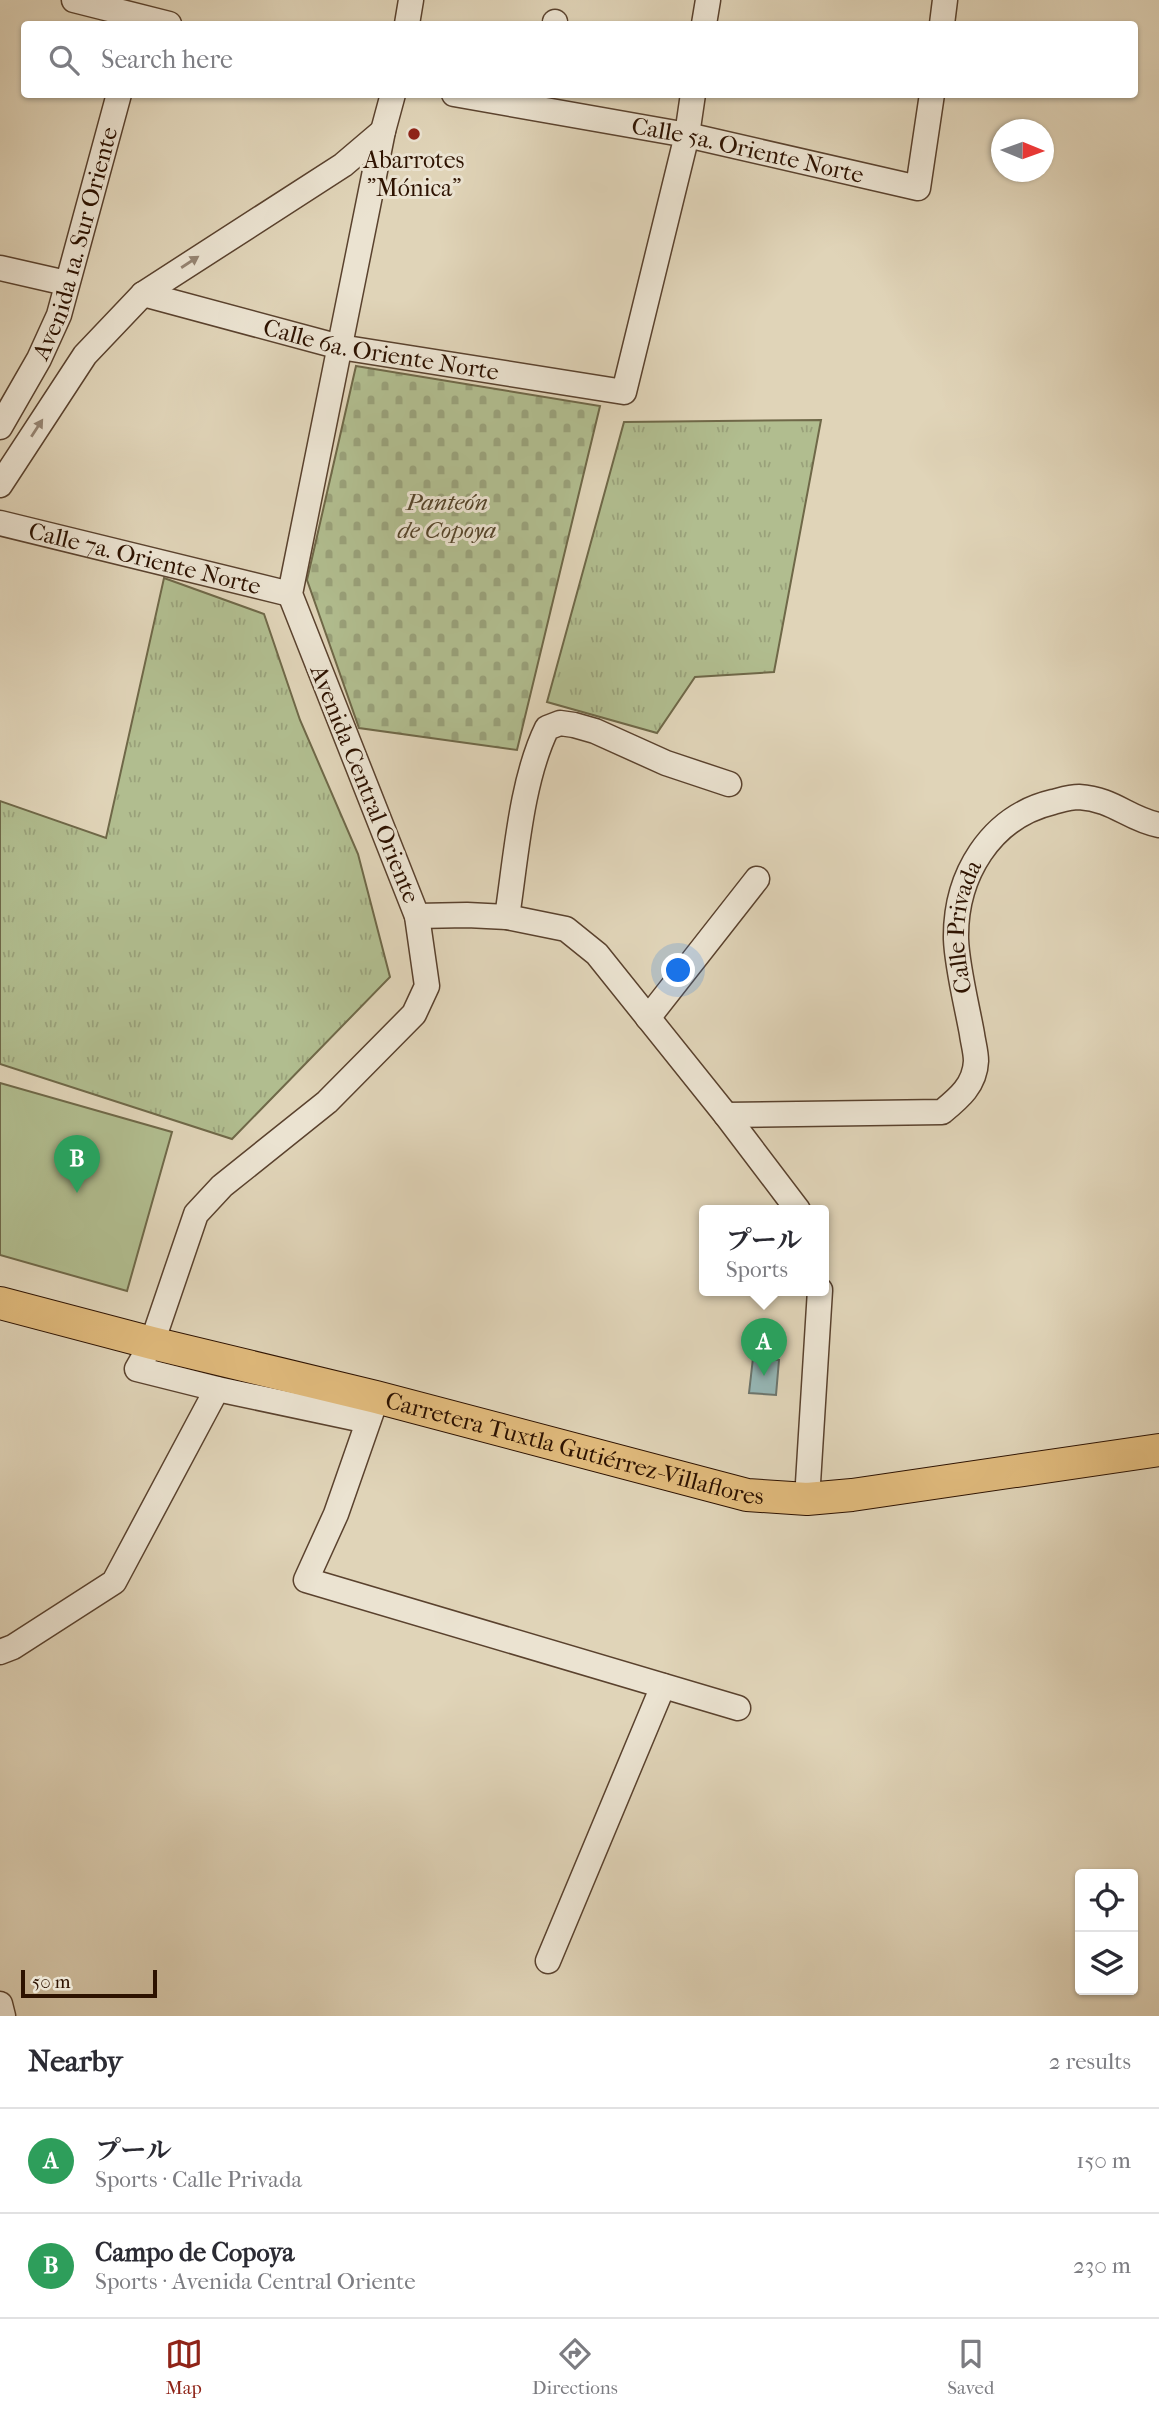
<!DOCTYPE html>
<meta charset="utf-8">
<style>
body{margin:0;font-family:"IM FELL French Canon","Noto Serif JP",serif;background:#f7f7f7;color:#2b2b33}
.controls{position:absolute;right:21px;bottom:21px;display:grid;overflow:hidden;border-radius:7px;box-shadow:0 2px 5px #0004}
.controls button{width:63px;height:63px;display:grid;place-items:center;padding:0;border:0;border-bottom:2px solid #e1e1e2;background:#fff;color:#2b2b33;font:35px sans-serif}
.compass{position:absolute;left:991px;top:119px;width:63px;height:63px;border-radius:50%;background:#fff;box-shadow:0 2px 5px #0004;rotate:91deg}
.scale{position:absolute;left:21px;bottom:18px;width:136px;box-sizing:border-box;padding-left:7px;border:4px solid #2d1200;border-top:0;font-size:19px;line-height:24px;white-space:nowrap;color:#2d1200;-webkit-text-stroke:5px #ebe3d1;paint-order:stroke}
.you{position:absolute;left:679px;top:971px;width:24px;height:24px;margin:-18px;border:5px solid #fff;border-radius:50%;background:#1a73e8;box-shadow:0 0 0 10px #1a73e833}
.badge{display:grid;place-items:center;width:46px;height:46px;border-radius:50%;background:#8f2418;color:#fff;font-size:23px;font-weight:700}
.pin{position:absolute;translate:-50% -58px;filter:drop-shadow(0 2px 4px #0008)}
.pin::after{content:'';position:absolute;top:37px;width:24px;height:21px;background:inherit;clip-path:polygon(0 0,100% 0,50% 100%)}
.popup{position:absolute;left:699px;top:1205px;width:130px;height:91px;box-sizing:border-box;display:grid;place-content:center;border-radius:7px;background:#fff;filter:drop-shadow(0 2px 5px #0005);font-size:23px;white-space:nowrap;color:#7c7c81}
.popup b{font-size:26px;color:#2b2b33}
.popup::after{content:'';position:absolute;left:50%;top:100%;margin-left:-14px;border:14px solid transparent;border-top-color:#fff}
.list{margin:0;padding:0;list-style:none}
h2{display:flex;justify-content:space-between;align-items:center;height:91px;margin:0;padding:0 28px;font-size:30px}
h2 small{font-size:23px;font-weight:400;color:#7c7c81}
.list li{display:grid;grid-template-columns:46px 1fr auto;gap:21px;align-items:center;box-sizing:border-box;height:105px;padding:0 28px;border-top:2px solid #e1e1e2}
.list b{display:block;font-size:26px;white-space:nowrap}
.list p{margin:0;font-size:23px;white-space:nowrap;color:#7c7c81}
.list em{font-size:23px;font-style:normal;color:#7c7c81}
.icon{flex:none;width:38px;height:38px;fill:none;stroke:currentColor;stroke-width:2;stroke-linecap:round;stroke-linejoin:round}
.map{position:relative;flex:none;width:1159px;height:2016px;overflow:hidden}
.search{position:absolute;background:#fff;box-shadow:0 2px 5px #0004;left:21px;right:21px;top:21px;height:77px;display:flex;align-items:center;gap:18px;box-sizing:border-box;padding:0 24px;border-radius:7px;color:#7c7c81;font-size:26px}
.sheet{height:301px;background:#fff}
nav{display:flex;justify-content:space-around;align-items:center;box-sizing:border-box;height:98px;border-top:2px solid #e1e1e2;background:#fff;font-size:19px;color:#7c7c81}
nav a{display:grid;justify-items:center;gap:4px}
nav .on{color:#8f2418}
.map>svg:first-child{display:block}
.grass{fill:url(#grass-tufts);stroke:#6f6848;stroke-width:2}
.cemetery{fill:url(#cemetery-stones);stroke:#6f6848;stroke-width:2}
.pitch{fill:#b1bd8f;stroke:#6f6848;stroke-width:2}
.water{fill:#96b7b6;stroke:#6c756d;stroke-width:2}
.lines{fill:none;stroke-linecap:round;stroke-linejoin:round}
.minor-casing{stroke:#5a422e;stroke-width:27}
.major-casing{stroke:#2d1200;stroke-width:34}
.minor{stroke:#ebe3d1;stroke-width:24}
.major{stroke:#e0ba7c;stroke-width:32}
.oneway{fill:#968573}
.poi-dot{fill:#8f2418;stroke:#ebe3d1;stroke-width:2.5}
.labels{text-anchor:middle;stroke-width:6;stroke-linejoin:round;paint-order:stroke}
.street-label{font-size:24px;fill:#2d1200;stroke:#ebe3d1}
.poi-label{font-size:24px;fill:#2d1200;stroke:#ebe3d1}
.park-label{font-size:24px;font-style:italic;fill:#55452b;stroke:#ebe3d1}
</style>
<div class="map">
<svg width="1159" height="2016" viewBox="0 0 1159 2016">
<defs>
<pattern id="grass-tufts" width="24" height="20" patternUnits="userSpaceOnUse" patternTransform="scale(1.75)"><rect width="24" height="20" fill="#b1bd8f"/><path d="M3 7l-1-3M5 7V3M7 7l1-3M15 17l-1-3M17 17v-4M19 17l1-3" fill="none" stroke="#99a17a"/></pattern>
<pattern id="cemetery-stones" width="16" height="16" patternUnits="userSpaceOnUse" patternTransform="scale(1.75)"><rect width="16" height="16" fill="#b1bd8f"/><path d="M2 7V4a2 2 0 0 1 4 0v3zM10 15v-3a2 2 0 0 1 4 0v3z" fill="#99a17a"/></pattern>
</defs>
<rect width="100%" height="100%" fill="#e0d4b8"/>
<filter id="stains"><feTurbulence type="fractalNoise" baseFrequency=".00286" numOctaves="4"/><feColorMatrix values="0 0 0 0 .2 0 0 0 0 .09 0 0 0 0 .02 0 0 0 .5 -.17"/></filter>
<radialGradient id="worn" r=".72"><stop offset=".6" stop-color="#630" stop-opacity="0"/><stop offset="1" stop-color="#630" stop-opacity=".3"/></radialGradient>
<path class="grass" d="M821,420L774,672L695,677L657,733L547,702L624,422Z
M164,578L264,614L300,720L358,854L390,977L232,1139L0,1064V801L106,838Z"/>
<path class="cemetery" d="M356,366L600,406L517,750L359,728L307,580Z"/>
<path class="pitch" d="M0,1083L172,1132L127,1291L0,1255Z"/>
<path class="water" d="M753,1358L779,1360L776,1395L749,1393Z"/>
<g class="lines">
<g class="minor-casing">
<g id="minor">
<path d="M74,0L169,24"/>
<path d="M407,24L411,0"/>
<path d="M555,24V22"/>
<path d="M704,24L708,0"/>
<path d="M942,24L945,0"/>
<path id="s1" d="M454,94L687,135L918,188L932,94"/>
<path d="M0,268L66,283"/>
<path id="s2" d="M143,294L340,347L624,392L687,135L693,94"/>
<path id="s3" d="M0,427L39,359L59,315L119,94"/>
<path d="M0,485L85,355L143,294L343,165L383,131"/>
<path id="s4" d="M0,523L290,594"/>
<path d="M417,916L467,915L507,917L566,929L597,954L726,1115L798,1210"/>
<path d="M507,917C516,858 521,781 547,728L560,723L574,725L595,731L666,763L729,784"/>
<path d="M648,1018L757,879"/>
<path id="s5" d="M726,1115L942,1112C959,1098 975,1085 976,1061C976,1052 973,1042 972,1034C967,1006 957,967 956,939C955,876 990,817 1053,802C1061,800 1070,797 1079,797C1114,799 1128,819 1159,825"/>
<path d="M373,1408L336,1514L306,1580L738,1708"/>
<path d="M368,1421L217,1389L137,1369L152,1343L196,1214L222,1186L327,1102L414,1014L427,986L417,916L290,594L383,131L393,94"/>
<path d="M807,1499L820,1290"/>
<path d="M0,1652L13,1647L114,1582L217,1389"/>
<path d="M548,1961L663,1686"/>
<path d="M0,2004L3,2016"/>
</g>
</g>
<g class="major-casing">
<g id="major">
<path id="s6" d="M0,1303L152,1343L376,1397L747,1495L807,1499L852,1495L1159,1450"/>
</g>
</g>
<use href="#minor" class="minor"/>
<use href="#major" class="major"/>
</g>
<defs><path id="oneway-solid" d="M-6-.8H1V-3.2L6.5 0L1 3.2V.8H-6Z" transform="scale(1.75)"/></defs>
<g class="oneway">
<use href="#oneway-solid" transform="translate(190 262) rotate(-33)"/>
<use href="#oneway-solid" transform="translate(37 428) rotate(-57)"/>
</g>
<circle class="poi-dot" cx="414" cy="134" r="7"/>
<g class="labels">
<g class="street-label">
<text dy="8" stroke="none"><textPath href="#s1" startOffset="299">Calle 5a. Oriente Norte</textPath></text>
<text dy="8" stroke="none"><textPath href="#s3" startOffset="200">Avenida 1a. Sur Oriente</textPath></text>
<text dy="8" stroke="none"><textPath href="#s2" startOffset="245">Calle 6a. Oriente Norte</textPath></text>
<text dy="8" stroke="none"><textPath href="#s4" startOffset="149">Calle 7a. Oriente Norte</textPath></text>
<text transform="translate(365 784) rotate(68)" y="8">Avenida Central Oriente</text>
<text dy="8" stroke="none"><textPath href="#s5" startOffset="416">Calle Privada</textPath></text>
<text dy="8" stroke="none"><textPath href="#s6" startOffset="593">Carretera Tuxtla Gutiérrez-Villaflores</textPath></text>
</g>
<g class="poi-label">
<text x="414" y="168">Abarrotes<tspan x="414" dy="28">"Mónica"</tspan></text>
</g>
<g class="park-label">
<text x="447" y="510">Panteón<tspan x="447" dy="28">de Copoya</tspan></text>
</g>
</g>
<rect width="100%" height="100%" filter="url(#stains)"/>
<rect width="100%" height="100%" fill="url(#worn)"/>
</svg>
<div class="controls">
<button><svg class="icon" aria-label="locate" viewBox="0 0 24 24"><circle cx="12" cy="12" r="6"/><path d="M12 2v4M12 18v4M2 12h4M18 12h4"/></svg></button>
<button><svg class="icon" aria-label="layers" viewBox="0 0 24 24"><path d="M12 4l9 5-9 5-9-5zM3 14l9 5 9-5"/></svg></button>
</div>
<svg class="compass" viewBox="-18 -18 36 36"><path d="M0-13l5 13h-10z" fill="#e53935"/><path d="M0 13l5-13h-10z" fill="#7c7c81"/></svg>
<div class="scale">50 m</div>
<div class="you"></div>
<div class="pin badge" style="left:764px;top:1376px;background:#2e9e5b">A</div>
<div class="popup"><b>プール</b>Sports</div>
<div class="pin badge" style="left:77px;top:1193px;background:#2e9e5b">B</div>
<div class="search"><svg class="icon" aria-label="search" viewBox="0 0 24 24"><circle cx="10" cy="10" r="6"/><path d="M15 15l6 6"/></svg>Search here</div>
</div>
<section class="sheet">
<h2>Nearby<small>2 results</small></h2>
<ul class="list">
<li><span class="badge" style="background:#2e9e5b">A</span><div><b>プール</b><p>Sports · Calle Privada</p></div><em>150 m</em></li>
<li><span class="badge" style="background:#2e9e5b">B</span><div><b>Campo de Copoya</b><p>Sports · Avenida Central Oriente</p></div><em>230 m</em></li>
</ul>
</section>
<nav>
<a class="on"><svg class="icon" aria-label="map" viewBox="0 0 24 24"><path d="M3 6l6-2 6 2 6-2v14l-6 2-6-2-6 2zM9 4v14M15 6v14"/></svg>Map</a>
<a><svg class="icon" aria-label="directions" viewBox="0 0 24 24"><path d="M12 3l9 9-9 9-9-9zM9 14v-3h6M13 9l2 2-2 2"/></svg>Directions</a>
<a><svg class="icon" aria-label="saved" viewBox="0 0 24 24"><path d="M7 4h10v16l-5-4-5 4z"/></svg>Saved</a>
</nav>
